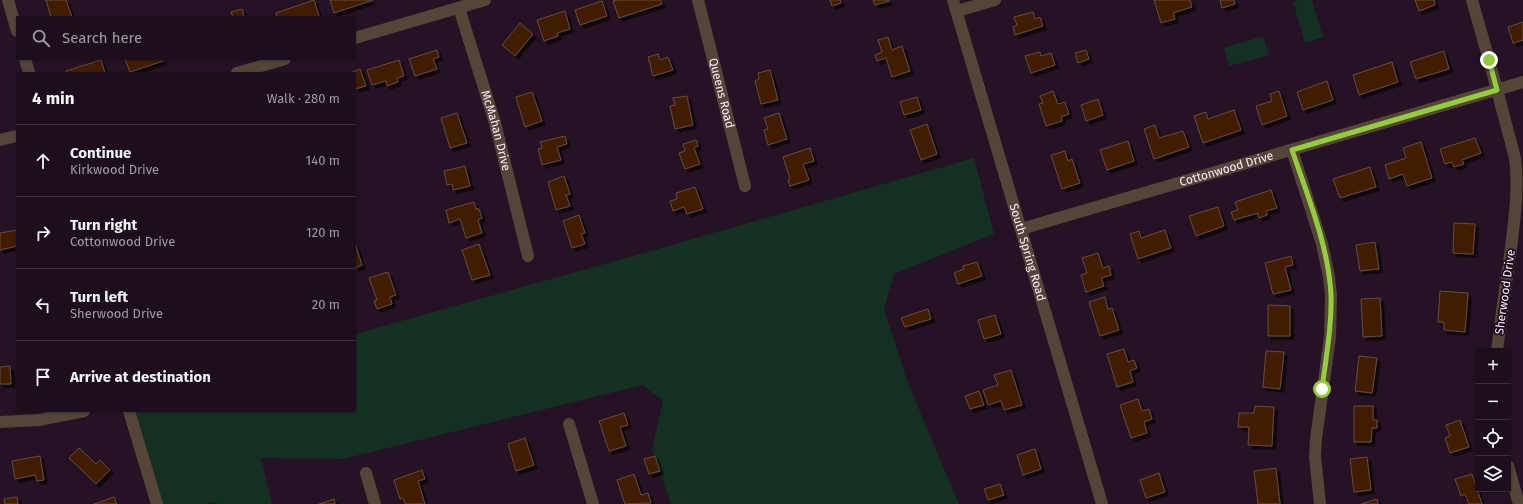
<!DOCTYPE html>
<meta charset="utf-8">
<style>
body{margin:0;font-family:"Fira Sans",sans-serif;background:#251725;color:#f1f3f6}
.controls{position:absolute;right:12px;bottom:12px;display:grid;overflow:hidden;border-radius:0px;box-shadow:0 1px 3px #0004}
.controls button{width:36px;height:36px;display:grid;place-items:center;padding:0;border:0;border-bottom:1px solid #3a2e3b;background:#1c0e1c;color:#f1f3f6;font:20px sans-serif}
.stop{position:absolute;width:12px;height:12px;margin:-9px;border:3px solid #93cd3e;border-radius:50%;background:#fff}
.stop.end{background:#93cd3e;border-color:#fff;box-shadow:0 1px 4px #0008}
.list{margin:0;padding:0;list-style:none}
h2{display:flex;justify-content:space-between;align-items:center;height:52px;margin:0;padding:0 16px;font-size:17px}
h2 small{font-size:13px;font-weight:400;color:#a09ca3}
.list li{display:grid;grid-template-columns:26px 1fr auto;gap:12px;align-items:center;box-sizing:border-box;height:72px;padding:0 16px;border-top:1px solid #3a2e3b}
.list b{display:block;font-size:15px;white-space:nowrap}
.list p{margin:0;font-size:13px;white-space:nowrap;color:#a09ca3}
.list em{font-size:13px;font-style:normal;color:#a09ca3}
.icon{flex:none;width:22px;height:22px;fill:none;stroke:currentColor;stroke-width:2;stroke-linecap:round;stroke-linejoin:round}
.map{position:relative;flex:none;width:1523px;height:504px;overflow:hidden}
.search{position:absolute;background:#1c0e1c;box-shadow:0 1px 3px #0004;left:16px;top:16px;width:340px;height:44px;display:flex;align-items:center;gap:10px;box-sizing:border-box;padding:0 14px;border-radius:0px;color:#a09ca3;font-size:15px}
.panel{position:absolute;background:#1c0e1c;box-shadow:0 1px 3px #0004;left:16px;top:72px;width:340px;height:340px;border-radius:0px}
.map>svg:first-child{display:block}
.green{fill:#133021}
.building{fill:#421f02;stroke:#644b3b;filter:url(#shadow)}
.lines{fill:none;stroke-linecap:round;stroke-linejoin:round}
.minor{stroke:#554438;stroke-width:12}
.route{stroke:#93cd3e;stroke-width:5}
.labels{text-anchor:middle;stroke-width:3.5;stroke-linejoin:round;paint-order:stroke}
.street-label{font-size:12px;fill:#f8ebf7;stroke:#1b0a1b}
</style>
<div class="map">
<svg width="1523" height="504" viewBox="0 0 1523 504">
<defs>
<filter id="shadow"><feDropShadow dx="3.5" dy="3.5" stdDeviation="0" flood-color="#0009"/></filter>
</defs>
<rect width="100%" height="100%" fill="#251325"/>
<path class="green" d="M1300,0H1312L1323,37L1305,43L1293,2Z
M1263,36L1269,55L1229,66L1224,48Z
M974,158L994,234L894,274L884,309L908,383L959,504H671L652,450L663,401L643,385L343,459L261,458L272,504H219L213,502L205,504H154L127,411H355V334L658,249Z"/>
<path class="building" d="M46,0H66L72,17H51Z
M314,0L319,16L315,17H277L276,13Z
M330,0H373L334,13Z
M617,0H660L662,4L619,18L613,1Z
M830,0H840L841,3L832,6Z
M873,0H889V1L875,5Z
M1154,0H1190L1192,7L1173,13L1175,19L1161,23Z
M1220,0H1234L1235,4L1222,8Z
M1415,0H1434L1435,5L1419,11Z
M602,1L607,16L580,25L575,10Z
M242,9L244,17H233L231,12Z
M565,11L570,29L557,33L558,36L544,41L537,20Z
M1033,12L1035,19L1040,17L1043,26L1015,35L1013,27L1017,25L1014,17Z
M1523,22V40L1513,43L1508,27Z
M520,23L533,34L515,56L502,45Z
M888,37L892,50L902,46L910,71L892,77L886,58L877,61L875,55L882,52L878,40Z
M437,50L439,57L433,59L437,69L415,76L409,59Z
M1086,50L1089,59L1078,63L1075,53Z
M1444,51L1449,69L1416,79L1410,62Z
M1040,52L1041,56L1051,53L1055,65L1031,73L1025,56Z
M658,54L660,60L668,57L673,70L653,76L648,57Z
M125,59H162L163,61L130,72Z
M101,60L105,73H67L66,71Z
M399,60L404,76L397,78L398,82L387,86L386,81L372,85L367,70Z
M1392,62L1398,82L1359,95L1353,75Z
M360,69L366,86L355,89V73H350Z
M770,70L778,100L761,104L755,81L759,79L758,73Z
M1327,81L1333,100L1303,110L1297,92Z
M1053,91L1058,104L1065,102L1069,114L1061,117L1062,121L1046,126L1039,104L1043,103L1040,96Z
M1279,91L1287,116L1262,125L1256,106L1272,101L1270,94Z
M532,92L542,121L525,127L516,97Z
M687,96L693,125L675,129L670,106L675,105L673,98Z
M917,97L921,110L904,115L900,102Z
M1098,99L1103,115L1086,121L1081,105Z
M1234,110L1241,130L1203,143L1194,116L1206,112L1208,119Z
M457,113L467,143L450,148L441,118Z
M779,113L787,139L768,145L764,130L768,129L764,118Z
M927,124L937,154L921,160L910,130Z
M1155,125L1159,138L1183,131L1189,147L1154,159L1144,129Z
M565,136L567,144L557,147L561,160L542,165L538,149L542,148L540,142Z
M1475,138L1481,153L1462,160L1464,164L1454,167L1452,162L1445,164L1440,149Z
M696,140L698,146L694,148L700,164L685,169L679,153L685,151L683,144Z
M1128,141L1134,161L1107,170L1100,150Z
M1421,142L1432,178L1407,186L1403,174L1389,179L1385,165L1406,158L1403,148Z
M810,148L814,161L803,164L809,180L790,186L788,180L790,179L783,157Z
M1065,151L1068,161L1072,159L1080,183L1062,189L1051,155Z
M465,166L470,186L453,190L452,184L447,185L444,171Z
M1370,167L1376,187L1340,198L1333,179Z
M564,176L570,194L566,195L570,206L556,210L548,182Z
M695,187L703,209L687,214L684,207L673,211L670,201L677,199L676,193Z
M1271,190L1277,208L1266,211L1267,215L1259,218L1258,213L1234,220L1231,212L1238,210L1235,202Z
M474,202L476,209H479L482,218L478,220L482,233L466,238L460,219L449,223L446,210Z
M1218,207L1224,226L1196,236L1189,216Z
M579,215L585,233L581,234L585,244L572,248L563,221Z
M1454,223L1475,224L1473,254L1453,253Z
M17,230V246L0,250V233Z
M1165,230L1171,248L1138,259L1130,234L1139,231L1141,238Z
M1375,242L1379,269L1360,271L1356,245Z
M355,243L362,265L355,268Z
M479,244L490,275L472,280L462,250Z
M1098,253L1103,268L1109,266L1111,275L1101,278L1104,286L1086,292L1081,275L1087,273L1082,258Z
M1291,256L1293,265L1285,267L1291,290L1273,294L1265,263Z
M977,262L982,276L958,284L954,273L964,269L963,266Z
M388,272L396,295L390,297L392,304L377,309L374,301L377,300L369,278Z
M1440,291L1468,293L1465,332L1444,330V322H1438Z
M1105,297L1108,309L1112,308L1119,330L1100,336L1089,302Z
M1380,298L1382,336L1363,337L1361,299Z
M1268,305L1290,306V336H1268Z
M928,309L931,319L905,327L901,318Z
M995,315L1001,334L984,339L978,320Z
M1124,349L1128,362L1134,360L1137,368L1130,371L1133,382L1117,387L1107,354Z
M1266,351L1284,352L1280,389L1263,387Z
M1359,356L1377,358L1372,393L1355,391Z
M10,366L11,384H0V367Z
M1011,370L1022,405L1004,410L1001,401L988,405L983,390L998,385L994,375Z
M979,391L984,405L970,409L965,396Z
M1138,399L1142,411L1149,409L1152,419L1144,422L1147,433L1131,438L1120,405Z
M1255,406L1274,407L1272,446L1248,445L1249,427H1238L1239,413H1254Z
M1354,406H1373V420H1377V428H1372L1371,442H1354Z
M624,413L628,425L620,427L626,446L609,451L599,421Z
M1460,420L1469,447L1450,453L1445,438L1450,436L1446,425Z
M525,438L534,465L516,471L508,444Z
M79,448L96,464L100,460L110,470L96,484L69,458Z
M1035,449L1041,469L1023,475L1017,455Z
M40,456L44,480L37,481L35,475L15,479L12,461Z
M655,456L660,471L649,474L644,459Z
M1367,457L1371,490L1354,492L1350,459Z
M1276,468L1280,504H1258L1254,471Z
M422,470L425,479L418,481L425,504H405L403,498L400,499L394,480Z
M1159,473L1165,492L1146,498L1140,480Z
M634,474L641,495L648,493L651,503L625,504L617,480Z
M1472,474L1482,504H1469L1465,494L1461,496L1455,479Z
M1000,484L1004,495L988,500L984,489Z
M17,497L18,504H5L4,499Z
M114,497L117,504H94Z
M334,499L335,504H319Z
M1377,499L1378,504H1361Z"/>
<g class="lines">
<g class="minor">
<path d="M8,0L17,31"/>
<path id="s1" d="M698,0L745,186"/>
<path id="s2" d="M953,0L1102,504"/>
<path d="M1472,0L1489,60L1515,158C1519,191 1514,223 1510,256C1505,288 1501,319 1497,351"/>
<path id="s3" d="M459,8L495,123L528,256"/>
<path d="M957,11L995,0"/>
<path d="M355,38L485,0"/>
<path d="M25,59L29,73"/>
<path d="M237,73L285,59"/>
<path d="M0,140L17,136"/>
<path d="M1292,150L1322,244L1329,277L1331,295L1330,337L1316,439L1315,456L1320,504"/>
<path id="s4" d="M1021,229L1523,82"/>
<path d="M129,411L157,504"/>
<path d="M0,422L39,420L84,411"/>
<path d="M569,424L593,504"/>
<path d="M1508,466L1519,504"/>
<path d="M366,473L375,504"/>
</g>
</g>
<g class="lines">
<path class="route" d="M1322,389C1326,357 1332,326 1331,294C1328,245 1308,197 1292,150L1497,90L1489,60"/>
</g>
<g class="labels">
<g class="street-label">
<text dy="4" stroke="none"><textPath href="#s1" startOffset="96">Queens Road</textPath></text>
<text dy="4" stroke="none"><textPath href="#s3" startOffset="128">McMahan Drive</textPath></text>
<text dy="4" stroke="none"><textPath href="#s4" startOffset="214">Cottonwood Drive</textPath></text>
<text dy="4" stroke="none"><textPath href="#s2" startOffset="263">South Spring Road</textPath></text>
<text transform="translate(1505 292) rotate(-82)" y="4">Sherwood Drive</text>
</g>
</g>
</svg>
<div class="controls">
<button>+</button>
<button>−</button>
<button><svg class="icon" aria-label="locate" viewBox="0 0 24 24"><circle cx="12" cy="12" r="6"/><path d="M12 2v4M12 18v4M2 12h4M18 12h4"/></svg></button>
<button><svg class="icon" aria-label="layers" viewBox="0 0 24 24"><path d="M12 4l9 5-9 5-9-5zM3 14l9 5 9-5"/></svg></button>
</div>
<div class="stop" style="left:1322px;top:389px"></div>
<div class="stop end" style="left:1489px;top:60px"></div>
<div class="search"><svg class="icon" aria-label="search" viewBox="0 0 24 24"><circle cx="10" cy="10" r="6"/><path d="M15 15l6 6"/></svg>Search here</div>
<section class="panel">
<h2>4 min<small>Walk · 280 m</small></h2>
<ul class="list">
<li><svg class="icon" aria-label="ahead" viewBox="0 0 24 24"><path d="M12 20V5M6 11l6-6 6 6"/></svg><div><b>Continue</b><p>Kirkwood Drive</p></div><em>140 m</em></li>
<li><svg class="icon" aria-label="right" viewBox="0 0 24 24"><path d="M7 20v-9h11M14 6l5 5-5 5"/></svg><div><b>Turn right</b><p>Cottonwood Drive</p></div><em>120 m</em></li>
<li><svg class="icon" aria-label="left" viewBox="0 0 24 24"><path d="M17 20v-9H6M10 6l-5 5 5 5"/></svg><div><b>Turn left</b><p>Sherwood Drive</p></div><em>20 m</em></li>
<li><svg class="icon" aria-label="arrive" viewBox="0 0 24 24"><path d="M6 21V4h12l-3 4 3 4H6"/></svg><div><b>Arrive at destination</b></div></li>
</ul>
</section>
</div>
